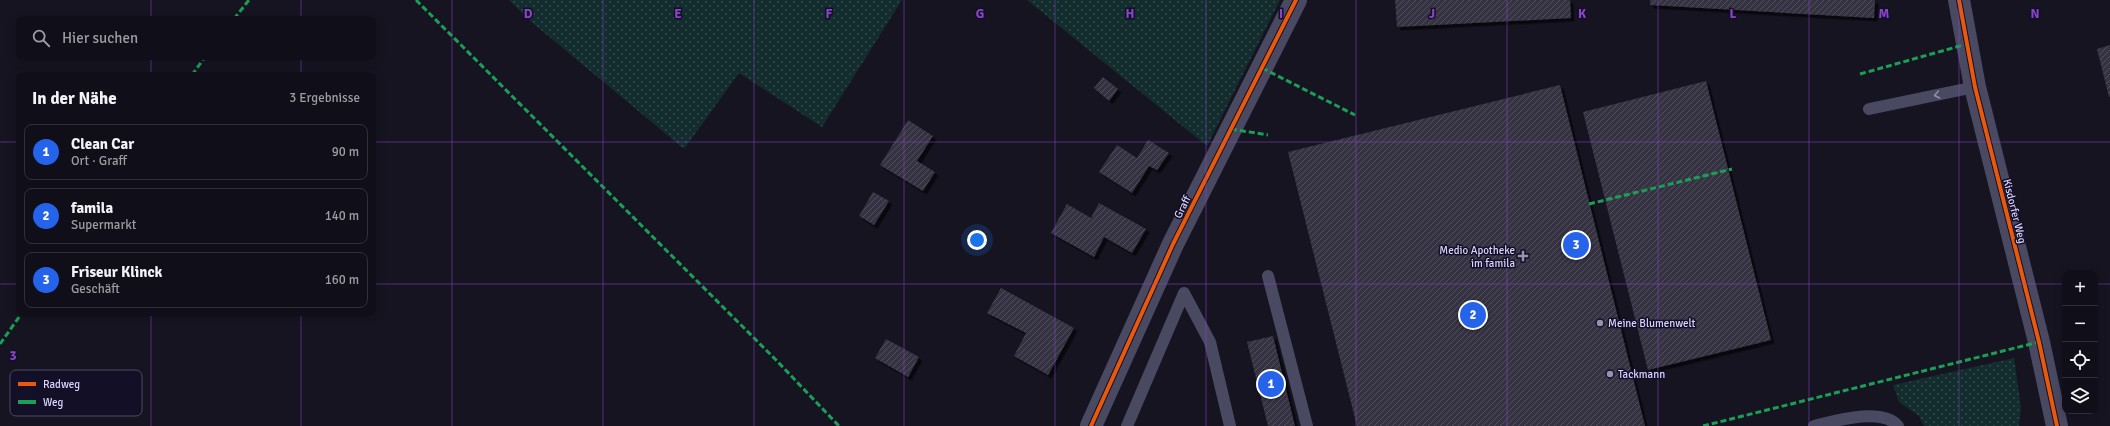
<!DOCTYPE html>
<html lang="de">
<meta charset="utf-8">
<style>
body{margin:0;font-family:Signika,sans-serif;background:#1e1d26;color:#f1f3f6}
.controls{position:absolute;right:12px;bottom:12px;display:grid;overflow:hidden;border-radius:8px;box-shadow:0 2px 10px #0003}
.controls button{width:36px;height:36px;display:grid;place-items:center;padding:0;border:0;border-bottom:1px solid #302f38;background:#100f19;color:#f1f3f6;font:20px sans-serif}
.you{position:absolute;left:977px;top:240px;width:14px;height:14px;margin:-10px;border:3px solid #fff;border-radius:50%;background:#1a73e8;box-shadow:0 0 0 6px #1a73e833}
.badge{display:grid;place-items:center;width:26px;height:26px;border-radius:50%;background:#2563eb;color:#fff;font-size:13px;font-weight:700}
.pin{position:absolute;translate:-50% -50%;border:2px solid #fff;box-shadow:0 1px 4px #0006}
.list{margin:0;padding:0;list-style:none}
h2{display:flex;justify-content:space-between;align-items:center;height:52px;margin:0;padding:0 16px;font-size:17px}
h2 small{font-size:13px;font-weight:400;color:#9c9ca2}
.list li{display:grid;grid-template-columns:26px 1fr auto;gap:12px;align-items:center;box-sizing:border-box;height:56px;margin:0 8px 8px;padding:0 8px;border:1px solid #302f38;border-radius:8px}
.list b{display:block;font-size:15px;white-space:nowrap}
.list p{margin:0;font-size:13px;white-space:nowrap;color:#9c9ca2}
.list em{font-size:13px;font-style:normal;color:#9c9ca2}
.icon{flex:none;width:22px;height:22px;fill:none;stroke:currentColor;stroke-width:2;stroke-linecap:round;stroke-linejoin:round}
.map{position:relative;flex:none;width:2110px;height:426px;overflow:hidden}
.search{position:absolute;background:#100f19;box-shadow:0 2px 10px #0003;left:16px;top:16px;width:360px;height:44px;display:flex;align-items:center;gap:10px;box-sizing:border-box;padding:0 14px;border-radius:8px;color:#9c9ca2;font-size:15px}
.panel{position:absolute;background:#100f19;box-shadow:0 2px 10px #0003;left:16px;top:72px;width:360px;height:244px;border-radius:8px}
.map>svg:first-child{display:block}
.grass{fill:url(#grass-dots)}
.building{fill:url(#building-hatch);filter:url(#shadow)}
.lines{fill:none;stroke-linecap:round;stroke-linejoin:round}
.service{stroke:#4a4962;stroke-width:12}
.minor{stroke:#4a4962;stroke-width:22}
.tertiary{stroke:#4a4962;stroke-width:22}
.quiet{stroke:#1a9f57;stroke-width:3;stroke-dasharray:6 3;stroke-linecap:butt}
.cycleway-casing{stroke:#130f26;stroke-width:6}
.cycleway{stroke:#e8590c;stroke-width:4}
.oneway{stroke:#928eb0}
.grid{fill:none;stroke:#8945c9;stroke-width:1;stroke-opacity:0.55}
.poi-dot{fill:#9591b1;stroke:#130f26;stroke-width:1.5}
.labels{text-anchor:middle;stroke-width:3;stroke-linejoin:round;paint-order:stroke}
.street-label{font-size:11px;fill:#d9d4ff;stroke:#130f26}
.poi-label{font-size:11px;fill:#d9d4ff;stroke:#130f26;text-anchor:start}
.key{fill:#130f26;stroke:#4e4a67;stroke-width:1}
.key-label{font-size:11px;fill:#d9d4ff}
.grid-label{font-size:13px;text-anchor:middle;font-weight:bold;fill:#8945c9;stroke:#130f26;stroke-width:3;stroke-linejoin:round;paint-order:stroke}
</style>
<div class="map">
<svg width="2110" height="426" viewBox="0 0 2110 426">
<defs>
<pattern id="grass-dots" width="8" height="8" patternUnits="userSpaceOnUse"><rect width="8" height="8" fill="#132c2d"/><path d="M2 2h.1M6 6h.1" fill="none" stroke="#354a4c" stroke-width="1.8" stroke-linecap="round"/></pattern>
<pattern id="building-hatch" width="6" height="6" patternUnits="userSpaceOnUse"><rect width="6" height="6" fill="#343243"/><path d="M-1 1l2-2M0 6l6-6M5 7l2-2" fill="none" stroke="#514f5f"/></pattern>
<filter id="shadow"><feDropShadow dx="3.5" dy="3.5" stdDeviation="0" flood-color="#0009"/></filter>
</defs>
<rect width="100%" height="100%" fill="#161421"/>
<path class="grass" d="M509,0H902L822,127L739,73L684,149L529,20Z
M1027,0H1280L1207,146Z
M2014,358L2021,408L2019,426H1924L1919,416L1899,402L1893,385Z"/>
<path class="building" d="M1395,0H1570L1571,18L1397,27Z
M1650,0H1875L1874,18L1650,5Z
M2110,45V97H2109L2097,49Z
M1103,77L1118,89L1109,101L1094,88Z
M1706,81L1771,340L1648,370L1583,112Z
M1560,85L1645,426H1357L1288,152Z
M908,120L933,136L917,161L935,172L923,191L880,165Z
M1148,140L1169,153L1157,170L1149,166L1132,193L1099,172L1117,145L1137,158Z
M873,192L889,201L874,225L859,216Z
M1099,203L1146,229L1132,253L1104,237L1094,257L1051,233L1067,204L1091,218Z
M1001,288L1074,328L1048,375L1014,356L1026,333L987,313Z
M1273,336L1295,426H1268L1247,342Z
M886,339L919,357L908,377L875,358Z"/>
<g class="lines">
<path class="service" d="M1869,109L1975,87
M1268,276L1307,426
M1127,426L1184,293L1210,342L1230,426
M1814,426C1835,421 1882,407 1898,426"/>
<path class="minor" d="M1091,426L1173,244L1296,0"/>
<path class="tertiary" d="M1959,0L1975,87L2039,342L2057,426"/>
<path class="quiet" d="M416,0L776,360L839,426
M234,19L249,0
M1262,68L1355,115
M1860,74L1967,44
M192,75L205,57
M1231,129L1268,135
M1589,204L1732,169
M0,344L22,313
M1703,426L2039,342"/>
<g class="cycleway-casing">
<path id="cycleway" d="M1959,0L1975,87L2039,342L2057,426
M1091,426L1173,244L1296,0"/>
</g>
<use href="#cycleway" class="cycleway"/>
</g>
<defs><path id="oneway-chevron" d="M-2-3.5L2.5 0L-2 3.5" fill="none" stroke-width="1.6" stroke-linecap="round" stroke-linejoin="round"/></defs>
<use class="oneway" href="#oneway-chevron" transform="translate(1937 95) rotate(168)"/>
<path class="grid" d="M151,0V19M301,0V19M452,0V426M603,0V426M754,0V426M904,0V426M1055,0V426M1206,0V426M1356,0V426M1507,0V426M1658,0V426M1809,0V426M1959,0V426M151,57V75M301,57V75M0,142H19M373,142H2110M0,284H19M373,284H2065M2095,284H2110M151,313V426M301,313V426"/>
<g class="poi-dot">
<path d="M1521 250h4v4h4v4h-4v4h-4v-4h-4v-4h4z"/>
<circle cx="1600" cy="323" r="4"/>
<circle cx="1610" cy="374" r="4"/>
</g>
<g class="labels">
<g class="street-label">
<text transform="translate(1182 207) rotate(-63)" y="4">Graff</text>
<text transform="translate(2015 211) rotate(76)" y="4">Kisdorfer Weg</text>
</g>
<g class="poi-label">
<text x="1515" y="254" text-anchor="end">Medio Apotheke<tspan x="1515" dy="13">im famila</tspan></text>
<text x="1608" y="327">Meine Blumenwelt</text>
<text x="1618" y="378">Tackmann</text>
</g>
</g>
<rect x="10" y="370" width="132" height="46" rx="6" class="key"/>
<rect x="18" y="382" width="18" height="4" fill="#e8590c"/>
<rect x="18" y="400" width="18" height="4" fill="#1a9f57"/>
<g class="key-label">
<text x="43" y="388">Radweg</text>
<text x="43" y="406">Weg</text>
</g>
<g class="grid-label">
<text x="528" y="18">D</text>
<text x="678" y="18">E</text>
<text x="829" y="18">F</text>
<text x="980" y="18">G</text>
<text x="1130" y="18">H</text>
<text x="1281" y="18">I</text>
<text x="1432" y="18">J</text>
<text x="1582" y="18">K</text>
<text x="1733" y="18">L</text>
<text x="1884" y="18">M</text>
<text x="2035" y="18">N</text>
<text x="13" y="360">3</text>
</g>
</svg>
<div class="controls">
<button>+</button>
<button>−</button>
<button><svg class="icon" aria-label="locate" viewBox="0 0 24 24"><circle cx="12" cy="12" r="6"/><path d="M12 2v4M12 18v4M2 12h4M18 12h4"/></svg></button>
<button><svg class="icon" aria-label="layers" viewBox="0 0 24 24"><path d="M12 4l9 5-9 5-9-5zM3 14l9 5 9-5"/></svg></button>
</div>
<div class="you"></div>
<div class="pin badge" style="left:1271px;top:384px">1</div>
<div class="pin badge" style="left:1473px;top:315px">2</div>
<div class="pin badge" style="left:1576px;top:245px">3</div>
<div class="search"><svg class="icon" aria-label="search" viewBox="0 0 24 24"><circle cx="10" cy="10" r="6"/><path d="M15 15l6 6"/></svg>Hier suchen</div>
<section class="panel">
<h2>In der Nähe<small>3 Ergebnisse</small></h2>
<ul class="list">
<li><span class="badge">1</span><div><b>Clean Car</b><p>Ort · Graff</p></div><em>90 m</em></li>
<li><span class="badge">2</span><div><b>famila</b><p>Supermarkt</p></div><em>140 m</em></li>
<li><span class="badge">3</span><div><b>Friseur Klinck</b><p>Geschäft</p></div><em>160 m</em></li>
</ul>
</section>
</div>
